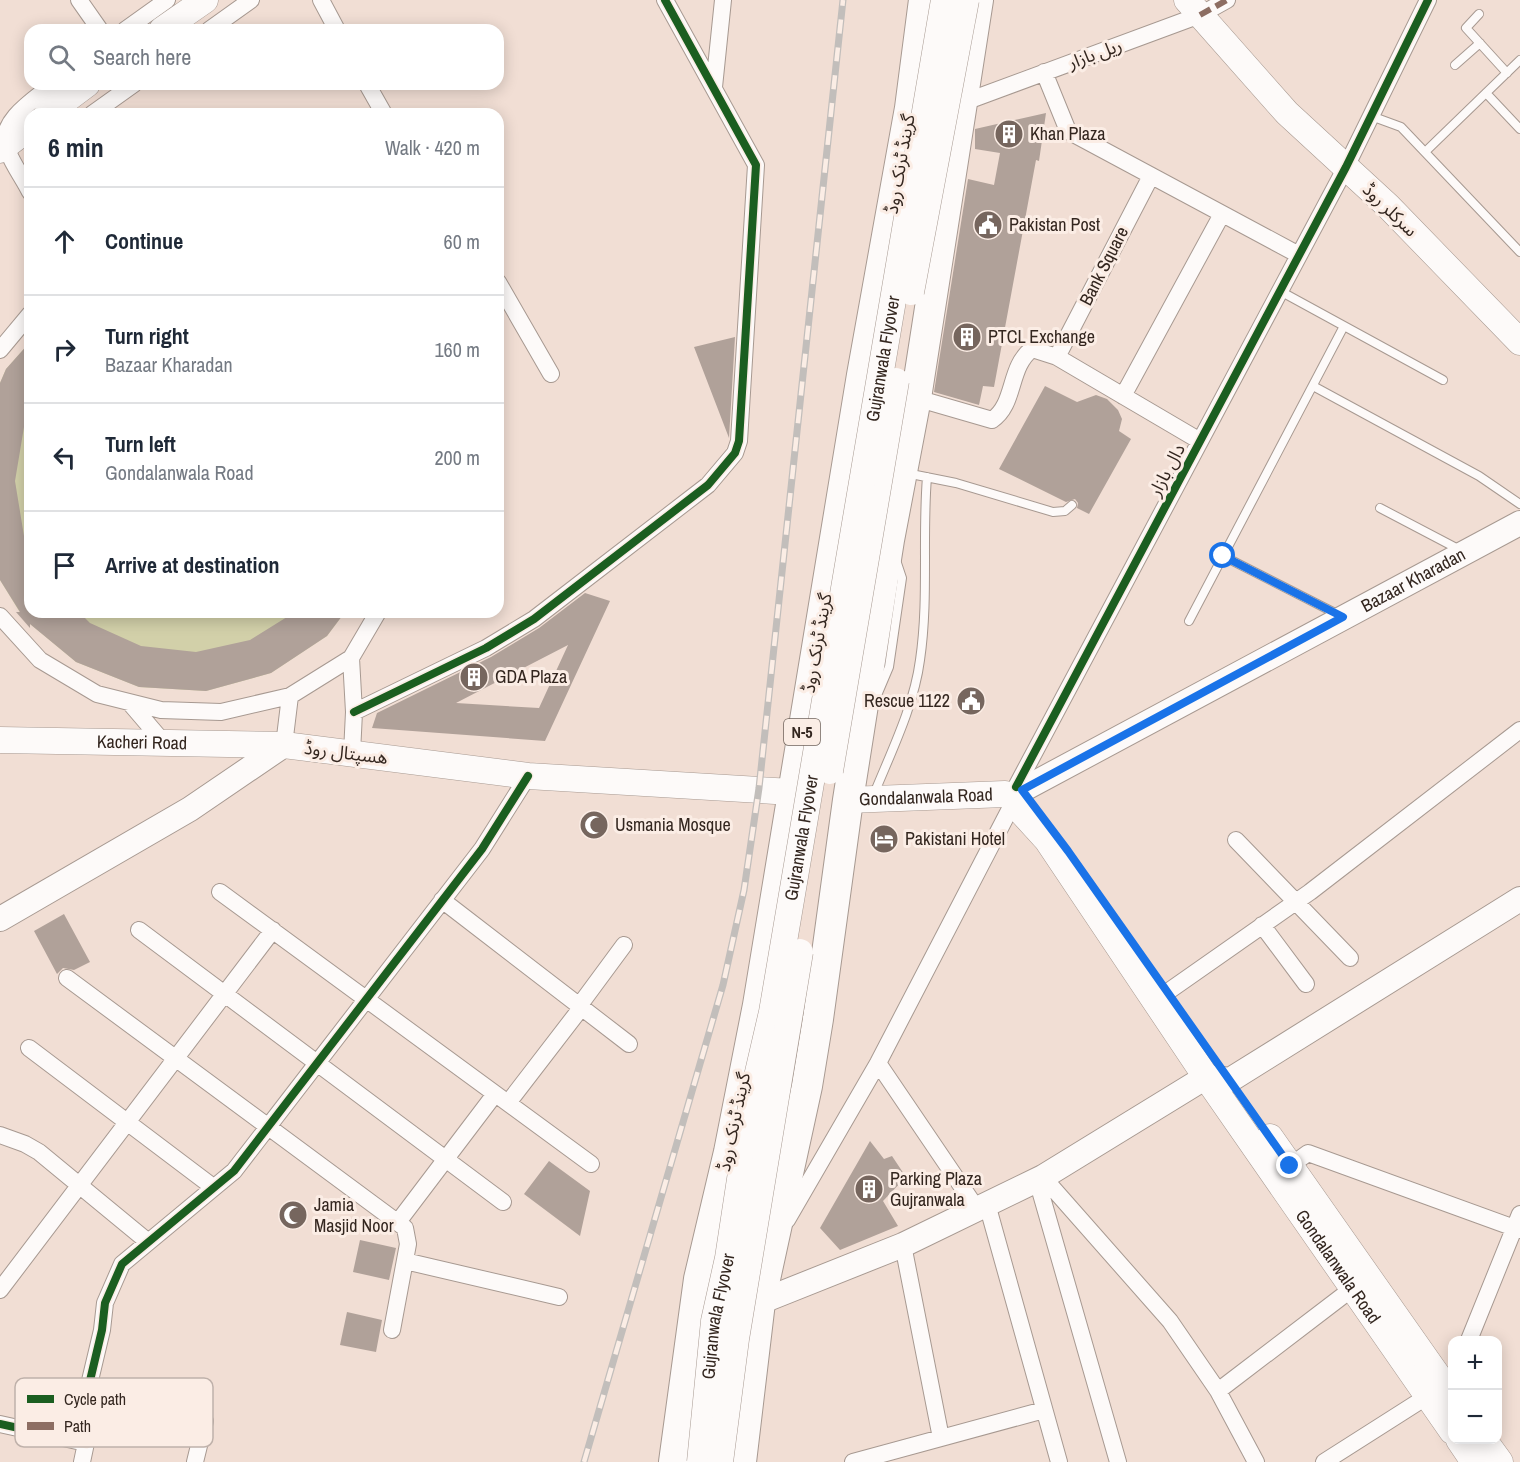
<!DOCTYPE html>
<meta charset="utf-8">
<style>
body{margin:0;font-family:"Archivo Narrow","Noto Sans Arabic",sans-serif;background:#f2f2f3;color:#1f2937}
.controls{position:absolute;right:18px;bottom:18px;display:grid;overflow:hidden;border-radius:12px;box-shadow:0 3px 15px #0003}
.controls button{width:54px;height:54px;display:grid;place-items:center;padding:0;border:0;border-bottom:2px solid #e0e1e3;background:#fff;color:#1f2937;font:30px sans-serif}
.stop{position:absolute;width:18px;height:18px;margin:-14px;border:4px solid #1a73e8;border-radius:50%;background:#fff}
.stop.end{background:#1a73e8;border-color:#fff;box-shadow:0 2px 6px #0008}
.list{margin:0;padding:0;list-style:none}
h2{display:flex;justify-content:space-between;align-items:center;height:78px;margin:0;padding:0 24px;font-size:26px}
h2 small{font-size:20px;font-weight:400;color:#747a83}
.list li{display:grid;grid-template-columns:39px 1fr auto;gap:18px;align-items:center;box-sizing:border-box;height:108px;padding:0 24px;border-top:2px solid #e0e1e3}
.list b{display:block;font-size:22px;white-space:nowrap}
.list p{margin:0;font-size:20px;white-space:nowrap;color:#747a83}
.list em{font-size:20px;font-style:normal;color:#747a83}
.icon{flex:none;width:33px;height:33px;fill:none;stroke:currentColor;stroke-width:2;stroke-linecap:round;stroke-linejoin:round}
.map{position:relative;flex:none;width:1520px;height:1462px;overflow:hidden}
.search{position:absolute;background:#fff;box-shadow:0 3px 15px #0003;left:24px;top:24px;width:480px;height:66px;display:flex;align-items:center;gap:15px;box-sizing:border-box;padding:0 21px;border-radius:18px;color:#747a83;font-size:22px}
.panel{position:absolute;background:#fff;box-shadow:0 3px 15px #0003;left:24px;top:108px;width:480px;height:510px;border-radius:18px}
.map>svg:first-child{display:block}
.green{fill:#d2d0a9}
.building{fill:#b0a199;fill-rule:evenodd}
.lines{fill:none;stroke-linecap:round;stroke-linejoin:round}
.lane-casing{stroke:#a79991;stroke-width:10}
.street-casing{stroke:#a79991;stroke-width:18}
.secondary-casing{stroke:#a79991;stroke-width:26}
.primary-casing{stroke:#a79991;stroke-width:27}
.highway-casing{stroke:#a79991;stroke-width:32}
.lane{stroke:#fdfaf9;stroke-width:8}
.street{stroke:#fdfaf9;stroke-width:16}
.secondary{stroke:#fdfaf9;stroke-width:24}
.primary{stroke:#fdfaf9;stroke-width:26}
.highway{stroke:#fdfaf9;stroke-width:30}
.rail-casing{stroke:#c2bebb;stroke-width:7}
.rail{stroke:#fbede5;stroke-width:4.5;stroke-dasharray:14;stroke-linecap:butt}
.primary-bridge-casing{stroke:#a79991;stroke-width:27;stroke-linecap:butt}
.primary-bridge{stroke:#fdfaf9;stroke-width:26}
.quiet{stroke:#8d6e63;stroke-width:6;stroke-dasharray:12 6;stroke-linecap:butt}
.cycleway-casing{stroke:#fbede5;stroke-width:11}
.cycleway{stroke:#1b5e20;stroke-width:8}
.route{stroke:#1a73e8;stroke-width:8}
.labels{text-anchor:middle;stroke-width:6;stroke-linejoin:round;paint-order:stroke}
.shield{fill:#fbede5;stroke:#6f625a;stroke-width:1.5}
.shield-label{font-size:16px;font-weight:bold;fill:#33261f}
.street-label{font-size:18px;fill:#33261f;stroke:#fbede5}
.poi-label{font-size:18px;fill:#33261f;stroke:#fbede5;text-anchor:start}
.key{fill:#fbede5;stroke:#bfb1aa;stroke-width:1.5}
.key-label{font-size:16px;fill:#33261f}
</style>
<div class="map">
<svg width="1520" height="1462" viewBox="0 0 1520 1462">
<rect width="100%" height="100%" fill="#f1ded4"/>
<path class="green" d="M30,342V612H345L327,636L271,673L206,691L139,687L76,662L24,619L0,580V383L6,369Z"/>
<path class="building" d="M1046,113L1039,161L1036,160L994,387L983,386L979,405L934,392L968,179L994,185L1000,153L975,149V129Z
M735,337L729,438L694,347Z
M30,342V416L24,427L15,481L24,536L30,547V612H79L90,623L141,646L196,652L250,640L295,612H345L327,636L271,673L206,691L139,687L76,662L30,624V628L16,612H20L0,580V383L6,369Z
M1045,386L1077,402L1096,395L1107,399L1118,410L1122,419L1119,431L1131,439L1089,514L1077,508L1078,503L1075,499L1066,502L999,469Z
M585,593L610,601L545,741L372,728L377,713L491,657L539,628ZM568,645L539,708L456,703Z
M64,914L90,962L74,970L63,968L57,974L34,931Z
M870,1141L884,1159L892,1156L906,1177L883,1201L898,1226L840,1250L820,1228Z
M549,1161L590,1191L580,1236L524,1194Z
M360,1240L396,1248L389,1280L353,1272Z
M347,1312L382,1320L376,1352L340,1345Z"/>
<g class="lines">
<g class="lane-casing">
<path id="lane" d="M1479,14L1466,28L1507,73
M1455,65L1480,43
M1486,93L1520,129
M1371,116L1401,127L1520,252
M1425,152L1520,60
M1280,291L1443,380
M1313,386L1479,476L1520,504
M906,473L956,483L1053,512L1065,511L1072,505
M1380,508L1462,551
M1223,556L1341,616
M1189,621L1344,326
M878,693L889,667L902,578L896,560
M874,794C891,752 914,706 920,660C929,599 922,538 927,477"/>
</g>
<g class="street-casing">
<path id="street" d="M79,0L100,30
M321,0L337,30
M125,30L167,0
M209,30L251,0
M1044,72L1068,131L1299,255
M367,84L384,114
M714,87L723,0
M962,103L1200,15L1227,0
M92,114L134,84
M30,192C24,179 8,158 6,145C0,119 37,98 53,84
M498,282L551,374
M0,350L30,314
M1057,357L1151,176
M1123,396L1222,214
M916,398L992,420C1016,404 1008,367 1032,349L1057,357L1200,441
M0,616L40,660L97,694L161,710L221,712L290,696L351,658L378,612
M351,658L354,712L352,753
M129,702L164,743
M354,712L486,648L534,619L708,485L735,453L739,441L756,165L665,0
M284,745L290,696
M1016,787L1346,167L1428,0
M1236,840L1350,958
M220,892L591,1164
M442,900L629,1044
M1262,925L1306,984
M139,930L503,1202
M67,978L405,1228L408,1244L392,1330
M1166,993L1310,892L1520,730
M579,1006L624,945
M29,1048L213,1187
M878,1063L977,1209
M508,1103L581,1008
M0,1135L25,1144L39,1152L147,1241
M1290,1166L1308,1153L1520,1230
M1043,1177L1170,1321L1218,1391L1256,1462
M1037,1180L1118,1462
M987,1204L1059,1462
M787,1220L878,1063L1011,807
M398,1222L495,1094
M903,1245L941,1438
M405,1261L559,1297
M0,1290L273,930
M1469,1340L1520,1214
M88,1389L205,1421L195,1462
M1218,1391L1353,1288
M0,1424L86,1443L88,1389L102,1330L105,1303L122,1264L234,1171L482,849L528,776
M82,1462L86,1443
M853,1462L1044,1410
M1324,1462L1434,1392"/>
</g>
<g class="secondary-casing">
<g id="secondary">
<path id="s1" d="M1022,790L1520,523"/>
<path d="M0,919L190,809L284,745"/>
<path d="M760,1302L903,1245L1043,1177L1206,1077L1230,1080L1520,899"/>
</g>
</g>
<g class="primary-casing">
<g id="primary">
<path d="M1187,0L1287,113L1388,206L1520,342"/>
<path d="M162,30L205,0"/>
<path d="M47,114L87,84"/>
<path d="M0,150L30,127"/>
<path id="s2" d="M0,740L284,745L528,776L792,792"/>
<path id="s3" d="M848,800L1005,794"/>
<path id="s4" d="M1017,807L1047,840L1206,1077L1452,1431"/>
<path d="M1270,1137L1452,1396"/>
<path d="M1459,1440L1474,1462"/>
<path d="M1484,1440L1500,1462"/>
</g>
</g>
<g class="highway-casing">
<path id="highway" d="M674,1462L699,1279L729,1152L758,1005L862,375L910,108L924,0
M741,1462L760,1302L807,1086L818,1019L848,800L889,540L916,398L978,0"/>
</g>
<use href="#lane" class="lane"/>
<use href="#street" class="street"/>
<use href="#secondary" class="secondary"/>
<use href="#primary" class="primary"/>
<use href="#highway" class="highway"/>
<g class="rail-casing">
<path id="rail" d="M584,1462L723,985L744,890L759,788L843,0"/>
</g>
<use href="#rail" class="rail"/>
<g class="primary-bridge-casing">
<g id="primary-bridge">
<path d="M911,292L966,0"/>
<path d="M830,771L896,381"/>
<path id="s5" d="M700,1462L714,1321L728,1258L753,1094L772,1012L944,0"/>
<path d="M720,1462L736,1339L800,952"/>
</g>
</g>
<use href="#primary-bridge" class="primary-bridge"/>
<path class="quiet" d="M1200,15L1227,0"/>
<g class="cycleway-casing">
<path id="cycleway" d="M354,712L486,648L534,619L708,485L735,453L739,441L756,165L665,0
M1016,787L1346,167L1428,0
M0,1424L86,1443L88,1389L102,1330L105,1303L122,1264L234,1171L482,849L528,776"/>
</g>
<use href="#cycleway" class="cycleway"/>
</g>
<g class="lines">
<path class="route" d="M1223,556L1343,617L1022,790L1068,851L1290,1166"/>
</g>
<defs>
<g id="building-disc" transform="scale(1.5)"><circle r="9.5" fill="#76665e" stroke="#fbede5"/><path d="M-4-6H4V6H1V3H-1V6H-4ZM-2.5-4.3h1.7v1.8h-1.7ZM.8-4.3h1.7v1.8H.8ZM-2.5-1h1.7V.8h-1.7ZM.8-1h1.7V.8H.8Z" fill="#fff"/></g>
<g id="civic-disc" transform="scale(1.5)"><circle r="9.5" fill="#76665e" stroke="#fbede5"/><path d="M-.6-6.5H3V-4.5H.6V-3L4-1V1h2V6H-6V1h2V-1L-.6-3ZM-1.2 2.5V6h2.4V2.5Z" fill="#fff"/></g>
<g id="mosque-disc" transform="scale(1.5)"><circle r="9.5" fill="#76665e" stroke="#fbede5"/><path d="M3.5-4.9A6 6 0 1 0 3.5 4.9A5 5 0 1 1 3.5-4.9Z" fill="#fff"/></g>
<g id="hotel-disc" transform="scale(1.5)"><circle r="9.5" fill="#76665e" stroke="#fbede5"/><path d="M-6-4.5h1.5V1H6V5H4.5V3h-9V5H-6ZM-4 0a1.8 1.8 0 1 1 3.6 0ZM.5 0V-2.5h3Q6-2.5 6 0Z" fill="#fff"/></g>
</defs>
<g fill-rule="evenodd">
<use href="#building-disc" x="1009" y="134"/>
<use href="#civic-disc" x="988" y="225"/>
<use href="#building-disc" x="967" y="337"/>
<use href="#building-disc" x="474" y="677"/>
<use href="#civic-disc" x="971" y="701"/>
<use href="#mosque-disc" x="594" y="825"/>
<use href="#hotel-disc" x="884" y="839"/>
<use href="#building-disc" x="869" y="1189"/>
<use href="#mosque-disc" x="293" y="1215"/>
</g>
<g class="labels">
<rect class="shield" x="784" y="719" width="36" height="26" rx="4.5"/>
<g class="shield-label">
<text x="802" y="738">N-5</text>
</g>
<g class="street-label">
<text transform="translate(1095 54) rotate(-20)" y="6">ریل بازار</text>
<text transform="translate(900 164) rotate(-80)" y="6">گرینڈ ٹرنک روڈ</text>
<text transform="translate(1390 210) rotate(44)" y="6">سرکلر روڈ</text>
<text transform="translate(1104 266) rotate(-63)" y="6">Bank Square</text>
<text dy="6" stroke="none"><textPath href="#s5" startOffset="1119">Gujranwala Flyover</textPath></text>
<text transform="translate(1167 470) rotate(-62)" y="6">دال بازار</text>
<text dy="6" stroke="none"><textPath href="#s1" startOffset="444">Bazaar Kharadan</textPath></text>
<text transform="translate(817 643) rotate(-80)" y="6">گرینڈ ٹرنک روڈ</text>
<text dy="6" stroke="none"><textPath href="#s2" startOffset="142">Kacheri Road</textPath></text>
<text transform="translate(346 753) rotate(7)" y="6">ھسپتال روڈ</text>
<text dy="6" stroke="none"><textPath href="#s3" startOffset="78">Gondalanwala Road</textPath></text>
<text dy="6" stroke="none"><textPath href="#s5" startOffset="633">Gujranwala Flyover</textPath></text>
<text transform="translate(734 1122) rotate(-78)" y="6">گرینڈ ٹرنک روڈ</text>
<text dy="6" stroke="none"><textPath href="#s4" startOffset="561">Gondalanwala Road</textPath></text>
<text dy="6" stroke="none"><textPath href="#s5" startOffset="147">Gujranwala Flyover</textPath></text>
</g>
<g class="poi-label">
<text x="1030" y="140">Khan Plaza</text>
<text x="1009" y="231">Pakistan Post</text>
<text x="988" y="343">PTCL Exchange</text>
<text x="495" y="683">GDA Plaza</text>
<text x="950" y="707" text-anchor="end">Rescue 1122</text>
<text x="615" y="831">Usmania Mosque</text>
<text x="905" y="845">Pakistani Hotel</text>
<text x="890" y="1185">Parking Plaza<tspan x="890" dy="21">Gujranwala</tspan></text>
<text x="314" y="1211">Jamia<tspan x="314" dy="21">Masjid Noor</tspan></text>
</g>
</g>
<rect x="15" y="1378" width="198" height="69" rx="9" class="key"/>
<rect x="27" y="1395" width="27" height="8" fill="#1b5e20"/>
<rect x="27" y="1422" width="27" height="8" fill="#8d6e63"/>
<g class="key-label">
<text x="64" y="1405">Cycle path</text>
<text x="64" y="1432">Path</text>
</g>
</svg>
<div class="controls">
<button>+</button>
<button>−</button>
</div>
<div class="stop" style="left:1223px;top:556px"></div>
<div class="stop end" style="left:1290px;top:1166px"></div>
<div class="search"><svg class="icon" aria-label="search" viewBox="0 0 24 24"><circle cx="10" cy="10" r="6"/><path d="M15 15l6 6"/></svg>Search here</div>
<section class="panel">
<h2>6 min<small>Walk · 420 m</small></h2>
<ul class="list">
<li><svg class="icon" aria-label="ahead" viewBox="0 0 24 24"><path d="M12 20V5M6 11l6-6 6 6"/></svg><div><b>Continue</b></div><em>60 m</em></li>
<li><svg class="icon" aria-label="right" viewBox="0 0 24 24"><path d="M7 20v-9h11M14 6l5 5-5 5"/></svg><div><b>Turn right</b><p>Bazaar Kharadan</p></div><em>160 m</em></li>
<li><svg class="icon" aria-label="left" viewBox="0 0 24 24"><path d="M17 20v-9H6M10 6l-5 5 5 5"/></svg><div><b>Turn left</b><p>Gondalanwala Road</p></div><em>200 m</em></li>
<li><svg class="icon" aria-label="arrive" viewBox="0 0 24 24"><path d="M6 21V4h12l-3 4 3 4H6"/></svg><div><b>Arrive at destination</b></div></li>
</ul>
</section>
</div>
